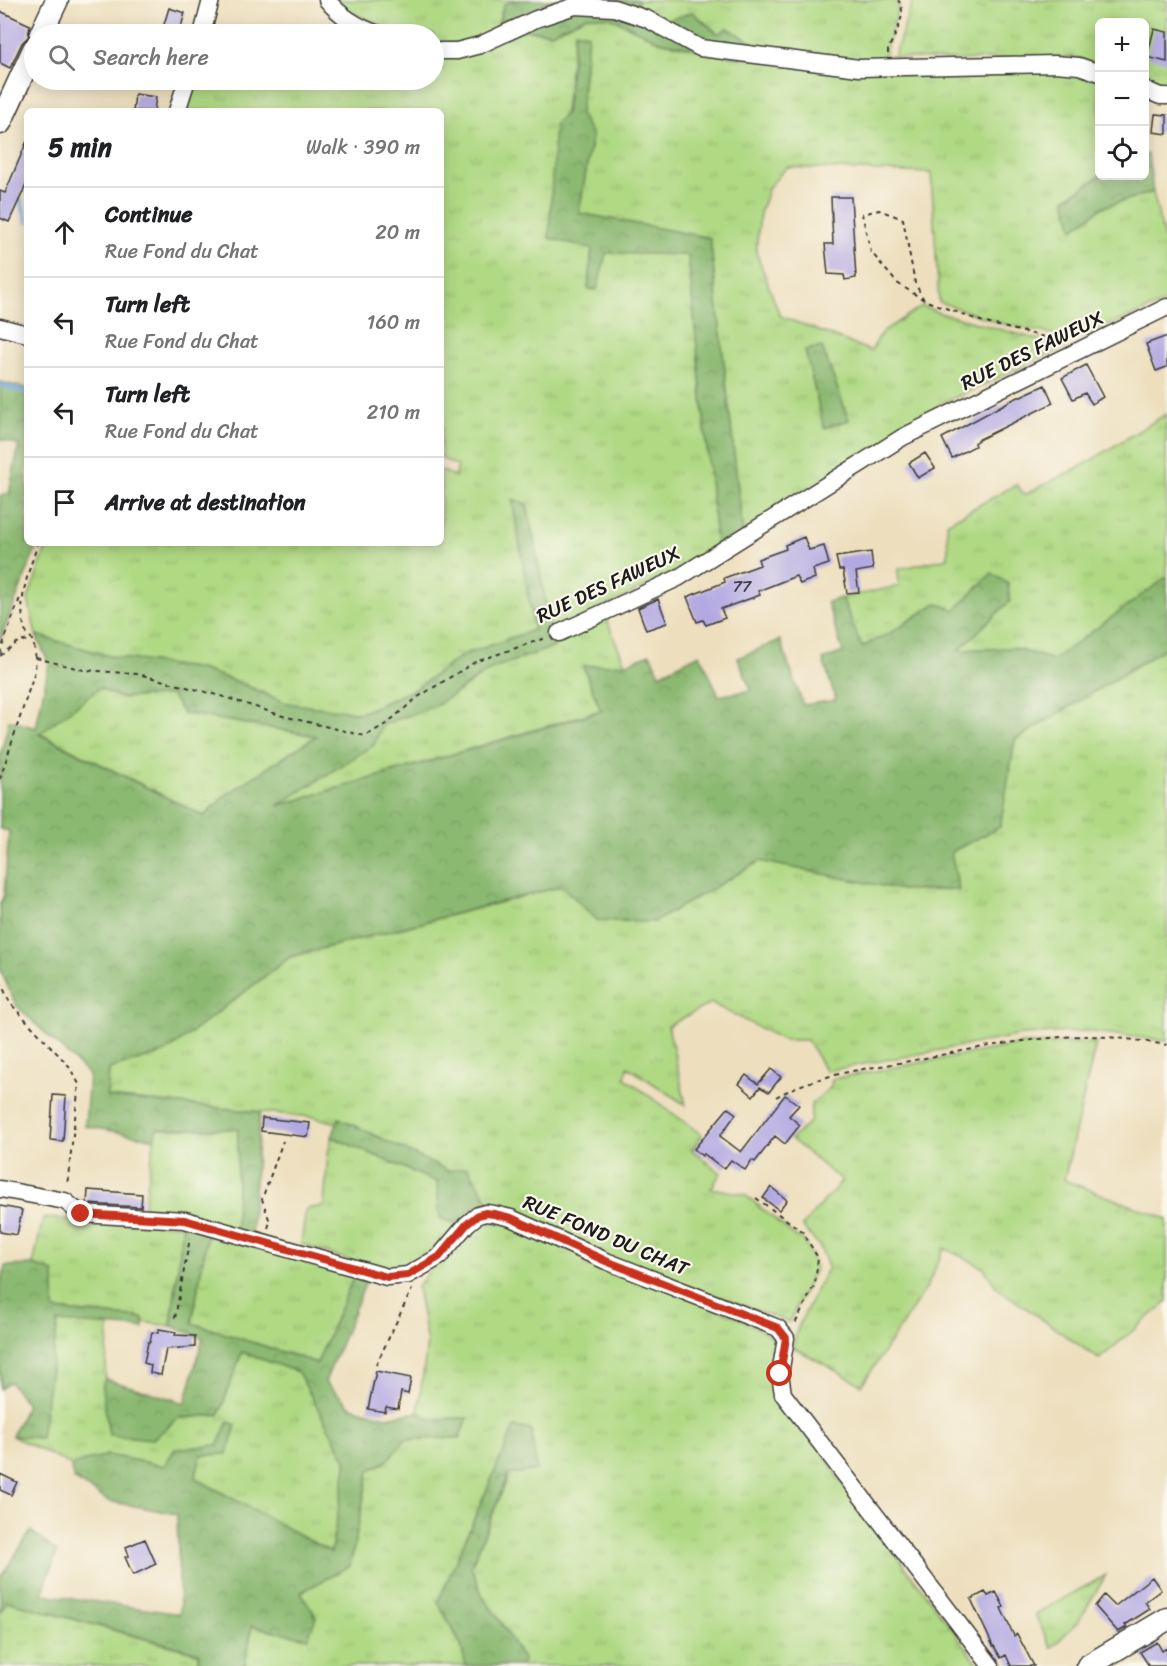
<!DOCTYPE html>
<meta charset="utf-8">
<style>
body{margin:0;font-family:Sriracha,sans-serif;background:#f6f6f6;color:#202124}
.controls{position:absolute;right:18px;top:18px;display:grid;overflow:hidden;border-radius:9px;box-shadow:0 3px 15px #0003}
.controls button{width:54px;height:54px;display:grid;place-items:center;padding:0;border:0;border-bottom:2px solid #e0e0e0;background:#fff;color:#202124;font:30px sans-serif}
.stop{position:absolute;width:18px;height:18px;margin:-14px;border:4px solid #c8321e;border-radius:50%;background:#fff}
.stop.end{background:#c8321e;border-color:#fff;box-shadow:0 2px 6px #0008}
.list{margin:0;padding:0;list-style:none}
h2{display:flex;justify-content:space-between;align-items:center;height:78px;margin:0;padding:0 24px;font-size:26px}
h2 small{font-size:20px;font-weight:400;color:#757577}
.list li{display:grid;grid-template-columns:39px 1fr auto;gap:18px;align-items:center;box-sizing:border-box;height:90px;padding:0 24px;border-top:2px solid #e0e0e0}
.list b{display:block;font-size:22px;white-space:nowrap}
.list p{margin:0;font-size:20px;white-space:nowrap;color:#757577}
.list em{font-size:20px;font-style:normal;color:#757577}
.icon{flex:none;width:33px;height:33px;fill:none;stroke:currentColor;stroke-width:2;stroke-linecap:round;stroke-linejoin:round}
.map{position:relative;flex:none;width:1167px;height:1666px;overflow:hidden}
.search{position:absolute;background:#fff;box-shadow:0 3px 15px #0003;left:24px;top:24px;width:420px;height:66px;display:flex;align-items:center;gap:15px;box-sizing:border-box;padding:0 21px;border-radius:33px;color:#757577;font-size:22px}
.panel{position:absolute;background:#fff;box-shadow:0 3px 15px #0003;left:24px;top:108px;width:420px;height:438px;border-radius:9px}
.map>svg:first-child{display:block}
.grass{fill:url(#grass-tufts);stroke:#667a50;stroke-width:1.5;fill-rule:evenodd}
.forest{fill:url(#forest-crowns);stroke:#546a47;stroke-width:1.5;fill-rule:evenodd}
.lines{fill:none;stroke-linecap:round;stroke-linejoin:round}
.stream{stroke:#6ea5dc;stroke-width:4.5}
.building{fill:#b2a9e2}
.street-casing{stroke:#3b3934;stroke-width:19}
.secondary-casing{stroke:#3b3934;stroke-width:25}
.path{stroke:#3b3934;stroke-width:2;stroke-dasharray:4.5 4.5;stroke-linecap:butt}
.street{stroke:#fff;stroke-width:16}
.secondary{stroke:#fff;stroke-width:22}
.route{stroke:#c8321e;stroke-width:8}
.labels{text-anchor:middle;stroke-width:4.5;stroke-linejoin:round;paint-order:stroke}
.number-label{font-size:16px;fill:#423f4e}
.street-label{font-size:20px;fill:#1c1c1c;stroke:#fbf7ec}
</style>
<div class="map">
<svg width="1167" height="1666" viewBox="0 0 1167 1666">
<defs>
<pattern id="grass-tufts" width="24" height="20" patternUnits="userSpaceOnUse" patternTransform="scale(1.5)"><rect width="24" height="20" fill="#b0d984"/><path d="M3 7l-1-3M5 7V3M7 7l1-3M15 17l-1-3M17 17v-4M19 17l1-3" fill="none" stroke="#97ba71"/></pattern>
<pattern id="forest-crowns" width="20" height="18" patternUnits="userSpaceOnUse" patternTransform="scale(1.5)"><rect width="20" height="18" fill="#8cb972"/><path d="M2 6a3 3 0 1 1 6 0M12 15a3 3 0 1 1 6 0" fill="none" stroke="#789e62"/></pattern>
</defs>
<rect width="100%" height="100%" fill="#fbf7ec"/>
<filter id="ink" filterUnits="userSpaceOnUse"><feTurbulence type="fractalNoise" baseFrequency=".0167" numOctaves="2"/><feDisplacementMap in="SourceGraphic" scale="12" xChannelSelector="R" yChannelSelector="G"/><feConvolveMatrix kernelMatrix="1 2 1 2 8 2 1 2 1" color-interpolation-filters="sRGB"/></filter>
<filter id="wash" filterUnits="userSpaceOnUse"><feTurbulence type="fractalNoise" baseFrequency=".008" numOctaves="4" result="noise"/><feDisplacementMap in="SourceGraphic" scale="24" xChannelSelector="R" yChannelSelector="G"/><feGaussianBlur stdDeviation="1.35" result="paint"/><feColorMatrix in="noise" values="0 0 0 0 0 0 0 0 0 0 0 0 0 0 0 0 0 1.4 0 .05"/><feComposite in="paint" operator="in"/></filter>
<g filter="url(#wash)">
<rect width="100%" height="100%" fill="#eddfbd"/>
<path class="grass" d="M334,0H520L504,4L498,24L512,27L480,41L434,45V34H400L340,7Z
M638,0H894L898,4L899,7L883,58L870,64L758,46L728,28L719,34L692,12L665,22L637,9Z
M913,0H1167V87H1160L1145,82L1144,22H1100L1099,66L1074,57L950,60L894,57Z
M587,16L610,17L659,41L737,58L1073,71L1099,80L1100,176L1065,199L1073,228L1103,207L1153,192L1167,251V302L1076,339L1003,324L939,302L931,173L787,167L769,187L760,213L756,252L780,316L871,351L882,332L922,306L940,313L1065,347L941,404L858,461L743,534L710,238L579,213L592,136L580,114L588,34L575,31L549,238L592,249L588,289L596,290L606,252L688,255L717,551L602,608L625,664L583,667L601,710L274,807L373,745L382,725L437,705L493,668L554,647L513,500L534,630L463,655L415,689L361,713L286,703L238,682L200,669L109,656L36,635L28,599L48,543H441V470L455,477L458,466L441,458V111H183L193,80H434V56L524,30L551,33ZM822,347L849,420L825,428L805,351Z
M1166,414L1167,577L1053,660L1014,648L958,650L1010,601L955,610L890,633L862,647L842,598L899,586L898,569L948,558L947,523L1017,484L1024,495L1085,464Z
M1167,647V1041L1085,1031L1022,1035L826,1071L807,1040H783L711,1003L668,1026L686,1105L628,1067L625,1078L702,1135L692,1150L721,1173L711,1188L744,1194L794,1235L804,1240L816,1267L789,1322L611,1258L488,1200L467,1167L448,1172L339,1119L337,1123L313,1117L107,1097L109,1069L166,1052L290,957L563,886L597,920L653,922L760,861L902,890H958L951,852L1000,826L1015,740Z
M100,687L120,698L171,695L183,713L317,736L223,797L204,816L39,733Z
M1096,1043L1064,1180L1167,1219V1302L1099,1359L997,1288L984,1268L944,1248L927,1287L862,1385L793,1347L798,1327L828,1267L821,1248L802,1226L842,1181L791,1139L811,1121V1104L831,1087L832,1079L1023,1044Z
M156,1129H239L236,1231L143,1212Z
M332,1137L437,1182L440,1218L459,1225L422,1259L404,1269L367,1266L301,1244L306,1209L324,1206L328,1153Z
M43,1218L183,1225L171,1326L143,1322V1318L54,1310V1272L33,1265Z
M482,1222L505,1223L740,1318L776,1339L778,1353L775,1378L845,1487L980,1666H518L523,1661L500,1621L483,1597L471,1567L509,1475L531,1430L438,1602L461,1645L466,1666H245L252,1626L308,1638L301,1592L350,1566L369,1471L387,1461L406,1439L459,1438L468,1418L430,1419L418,1412L427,1343L417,1287L435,1264Z
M208,1230L356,1271L317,1363L192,1323Z
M58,1321L109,1325L105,1379L102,1388L153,1439L178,1418L219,1415L242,1352L298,1372L347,1462L331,1553L195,1478L201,1455L227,1454L228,1422L218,1445L175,1449L164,1466L108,1455L71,1465L12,1436L41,1437Z
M1106,1575L1078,1622L1051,1648L1035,1614Z
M6,1601L200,1654L197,1666H0V1612Z"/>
<path class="forest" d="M520,0H638V9L665,21L692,12L718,34L727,28L758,46L738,58L659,41L610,17L587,16L551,33L498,25L504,4Z
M575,31L588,34L580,114L592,135L579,213L710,238L743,534L717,551L688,255L606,253L597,290L588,289L592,249L549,238L555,124L566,113Z
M1148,154L1153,192L1103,207L1073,229L1065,199L1100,176H1144L1145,155Z
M822,347L849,420L824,428L805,350Z
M0,382L27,388V543H38L0,641V495L9,494L19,445L0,439Z
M512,499L527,504L554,647L493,668L437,705L382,725L374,745L277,806L601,711L583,666L625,664L650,654L660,674L700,654L719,696L751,690L738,658L780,640L803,705L836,700L823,660L843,652L827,602L842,598L862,647L890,633L936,603L955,610L992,573L1008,584L1010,601L959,650L1014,648L1053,660L1167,577V647L1015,740L1000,827L951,852L959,890H902L760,861L654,922L597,920L562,886L290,957L166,1052L109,1069L107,1097L260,1112L251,1235L236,1231L238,1129H157L154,1139L85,1126L89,1075L16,1005L0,969V904L4,895L9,831L0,829V757L9,720L36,728L49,664L36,635L109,656L200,669L238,682L286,703L361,713L415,689L463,655L534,630ZM100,688L120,698L171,695L183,713L316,736L223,797L204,816L39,734Z
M339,1118L448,1171L467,1167L488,1200L474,1209L459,1225L440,1218L437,1182L332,1137Z
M183,1225L208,1230L192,1323L317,1363L356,1271L369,1274L325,1382L351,1407L386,1417L418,1412L430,1419L468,1418L459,1438L406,1439L387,1461L369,1471L350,1566L301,1592L316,1617L308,1638L252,1626L245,1666H197L200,1653L7,1601L0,1612V1578L31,1531L57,1552L42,1594L180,1614L177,1514L108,1501L74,1479L71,1465L108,1455L164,1466L175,1449L218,1445L228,1421L236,1425L227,1454L201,1455L195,1478L331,1552L347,1462L298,1372L242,1352L219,1415L178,1418L153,1439L109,1435L102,1388L105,1379L185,1403L203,1338L171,1326Z
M33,1265L54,1272V1310L143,1318L144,1328L58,1322L41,1438L12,1436L27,1404L10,1382L0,1389V1291L5,1266Z
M514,1427L531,1430L537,1470L508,1475L471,1567L483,1597L500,1621L524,1661L518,1666H466L461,1645L438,1602Z"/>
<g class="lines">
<path class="stream" d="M17,196L21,201L27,222
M0,385L27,392"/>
</g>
<g id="blocks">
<path class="building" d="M169,8L185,13L179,34H161Z
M0,11L30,25L28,37L22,43L10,68L0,63Z
M1154,29L1167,32V62L1147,57Z
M135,94L156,97L154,111H133Z
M1155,114L1167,115V134L1153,132Z
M27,141V183L9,222L0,218V191L5,193Z
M831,197H851L856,278L845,280L844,275L828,274L825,244H833Z
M1167,336V367L1156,371L1146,344Z
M1086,365L1103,397L1092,404L1085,393L1073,399L1062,378Z
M1045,385L1053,403L978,440L974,443L975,446L952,458L942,438L1010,401Z
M925,453L935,468L918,478L909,463Z
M804,537L809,550L824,546L829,564L813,569L815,578L800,584L796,576L758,591L760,595L721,609L725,618L706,625L703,620L697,622L687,597L725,582L724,578L760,565L758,559L786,549L785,545Z
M871,552L873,569L856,572L859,592L847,593L843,570H839L836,557Z
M658,599L667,623L646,630L638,608Z
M771,1069L781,1077L769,1092L760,1087L753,1096L739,1084L746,1075L758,1084Z
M53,1095L66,1096L63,1141L50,1140Z
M785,1095L799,1105L789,1116L800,1125L785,1144L775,1136L755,1162L752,1160L745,1170L731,1160L724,1169L704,1154L702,1156L694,1149L728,1108L736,1114L720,1136L741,1152Z
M262,1118L310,1123L308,1137L261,1131Z
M771,1187L787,1200L779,1210L763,1198Z
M88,1190L142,1194L141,1207L87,1204Z
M0,1206L22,1210L17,1235L0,1232Z
M159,1329L176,1332L175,1335L195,1336V1347L166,1349L161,1375L150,1373L151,1365L144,1363L148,1342H150L152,1332L158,1333Z
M376,1371L411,1378L408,1394L401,1392L398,1409L386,1407L385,1412L368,1409Z
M0,1474L17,1482L11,1495L0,1490Z
M145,1539L156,1564L133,1575L125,1557L129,1556L126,1547Z
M1152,1577L1161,1590L1145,1602L1150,1609L1125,1625L1127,1627L1118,1632L1095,1606L1104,1595L1115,1606Z
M985,1592L988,1596L996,1592L1004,1607L1001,1608L1014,1636L1017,1634L1034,1666H1011L1006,1655L1001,1658L994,1646H993L971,1599Z
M1157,1642L1162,1651L1167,1648V1666H1149L1140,1652Z"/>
</g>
</g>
<g filter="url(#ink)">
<use href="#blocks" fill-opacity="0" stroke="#3b3934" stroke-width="1.5"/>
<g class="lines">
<g class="street-casing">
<path id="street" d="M327,0C340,16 358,27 378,34
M202,34L211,0
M434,51H457L480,45L536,19L575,6L614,8L647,19L700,48L859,68L1055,64L1079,66L1100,73
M1144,89L1160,96H1167
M177,111L187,80
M0,327L27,334
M559,633L678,578L903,437L1167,307
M0,1189L65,1201L81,1214L185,1220L387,1277L408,1275L439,1257L467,1224L478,1215L486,1213L494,1214L511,1218L606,1261L778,1328L786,1338L780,1374L783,1394L991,1666"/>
</g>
<g class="secondary-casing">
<path id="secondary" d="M41,34L57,0
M0,123L34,49
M1088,1666L1167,1619"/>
</g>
<path class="path" d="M888,54V50C894,35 909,14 898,0
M924,300L897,283L871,252L862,214L879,210L903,219L915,283L924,300L986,323L1062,341
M0,654C6,634 14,615 21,595
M0,656L19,641L31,640
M36,658L84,670L138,674L224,697L283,716L365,736L386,724L418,697L475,662L545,638
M0,779L35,671C36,660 36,648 31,638C28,634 25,632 24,626C18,597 29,571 38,543
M0,981L10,1003L68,1065L79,1084L67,1186
M776,1097C813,1076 857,1070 899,1063C958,1052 1025,1037 1085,1036C1110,1036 1142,1041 1167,1045
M756,1198L802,1231L818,1258L815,1284L795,1324
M268,1228L270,1222L262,1199L283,1141
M175,1318L190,1238
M376,1365L412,1289"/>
<use href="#street" class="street"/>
<use href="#secondary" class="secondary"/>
</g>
</g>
<g class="lines" filter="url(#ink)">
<path class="route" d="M81,1214L185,1220L387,1277L408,1275L439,1257L467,1224L478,1215L486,1213L494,1214L511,1218L606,1261L778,1328L786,1338L780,1374"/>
</g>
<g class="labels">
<g class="number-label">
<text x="742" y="592">77</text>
</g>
<g class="street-label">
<text transform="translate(1032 350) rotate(-26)" y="7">RUE DES FAWEUX</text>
<text transform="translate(608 584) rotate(-25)" y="7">RUE DES FAWEUX</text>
<text transform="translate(606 1235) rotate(23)" y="7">RUE FOND DU CHAT</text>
</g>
</g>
</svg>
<div class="controls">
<button>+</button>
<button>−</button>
<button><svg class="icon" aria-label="locate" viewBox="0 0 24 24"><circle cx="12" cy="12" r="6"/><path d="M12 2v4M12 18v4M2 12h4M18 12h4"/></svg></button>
</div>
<div class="stop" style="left:780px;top:1374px"></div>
<div class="stop end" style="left:81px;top:1214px"></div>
<div class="search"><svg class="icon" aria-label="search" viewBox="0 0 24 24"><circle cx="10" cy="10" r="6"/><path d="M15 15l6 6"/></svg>Search here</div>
<section class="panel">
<h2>5 min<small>Walk · 390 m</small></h2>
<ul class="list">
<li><svg class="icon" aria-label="ahead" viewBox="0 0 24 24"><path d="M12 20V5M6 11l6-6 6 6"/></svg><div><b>Continue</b><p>Rue Fond du Chat</p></div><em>20 m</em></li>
<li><svg class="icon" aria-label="left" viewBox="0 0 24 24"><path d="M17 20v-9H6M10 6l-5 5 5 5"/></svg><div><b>Turn left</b><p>Rue Fond du Chat</p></div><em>160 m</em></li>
<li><svg class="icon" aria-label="left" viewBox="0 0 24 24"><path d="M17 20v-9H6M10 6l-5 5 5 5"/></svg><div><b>Turn left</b><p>Rue Fond du Chat</p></div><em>210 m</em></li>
<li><svg class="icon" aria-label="arrive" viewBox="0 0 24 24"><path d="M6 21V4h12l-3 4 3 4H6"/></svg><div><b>Arrive at destination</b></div></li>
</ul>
</section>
</div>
